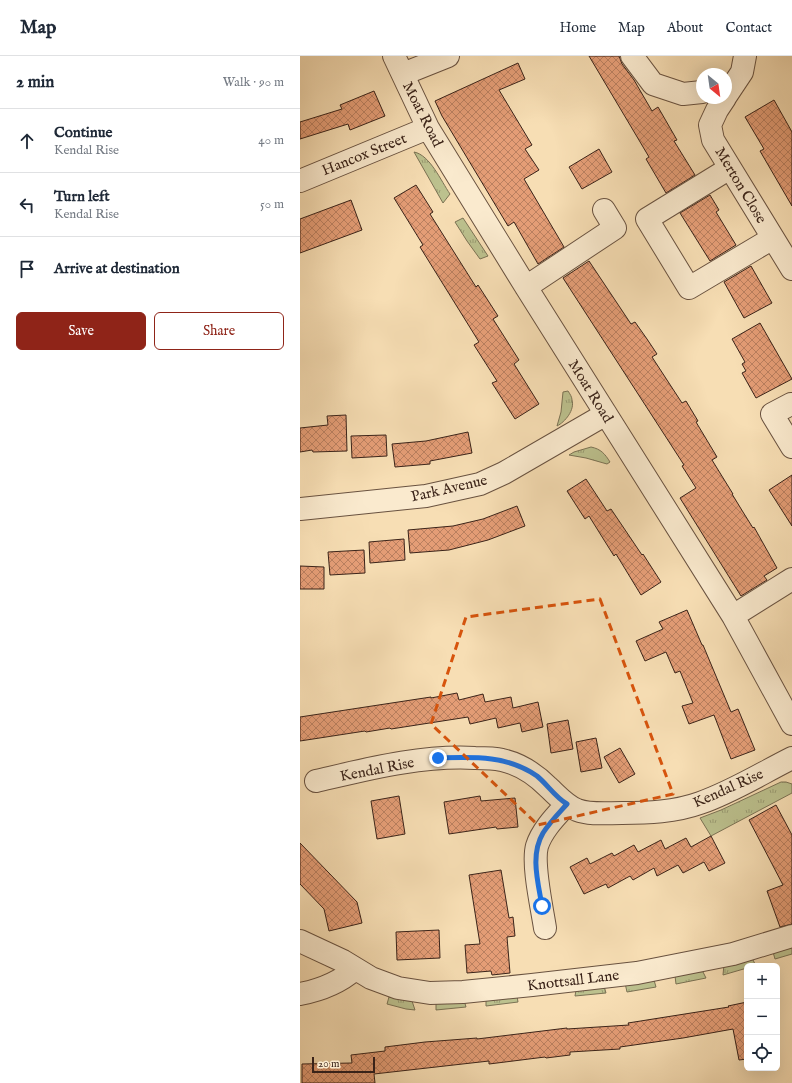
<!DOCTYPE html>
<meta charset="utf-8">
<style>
body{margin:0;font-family:"IM FELL English",serif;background:#f2f2f3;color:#1f2937}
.controls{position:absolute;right:12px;bottom:12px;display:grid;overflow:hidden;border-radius:6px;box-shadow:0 4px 16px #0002}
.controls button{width:36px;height:36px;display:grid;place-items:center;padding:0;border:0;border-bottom:1px solid #e0e1e3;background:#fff;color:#1f2937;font:20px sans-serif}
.compass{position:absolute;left:396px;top:12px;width:36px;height:36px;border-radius:50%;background:#fff;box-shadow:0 4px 16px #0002;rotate:151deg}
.scale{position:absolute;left:12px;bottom:10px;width:63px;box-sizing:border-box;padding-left:4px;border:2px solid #3a2319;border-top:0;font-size:11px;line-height:14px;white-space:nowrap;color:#3a2319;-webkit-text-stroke:3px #faeace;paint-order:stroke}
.stop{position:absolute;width:12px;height:12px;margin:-9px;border:3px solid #1a73e8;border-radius:50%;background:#fff}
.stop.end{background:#1a73e8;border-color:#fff;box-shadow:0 1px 4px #0008}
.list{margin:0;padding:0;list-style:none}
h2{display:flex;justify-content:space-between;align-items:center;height:52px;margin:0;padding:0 16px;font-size:17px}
h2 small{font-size:13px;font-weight:400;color:#747a83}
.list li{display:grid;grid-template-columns:26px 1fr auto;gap:12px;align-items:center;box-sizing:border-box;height:64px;padding:0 16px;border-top:1px solid #e0e1e3}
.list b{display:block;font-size:15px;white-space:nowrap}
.list p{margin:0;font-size:13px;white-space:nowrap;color:#747a83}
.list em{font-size:13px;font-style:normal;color:#747a83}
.actions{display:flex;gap:8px;padding:12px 16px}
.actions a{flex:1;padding:9px 0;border:1px solid #8f2418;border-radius:6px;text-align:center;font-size:14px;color:#8f2418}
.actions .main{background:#8f2418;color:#fff}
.icon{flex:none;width:22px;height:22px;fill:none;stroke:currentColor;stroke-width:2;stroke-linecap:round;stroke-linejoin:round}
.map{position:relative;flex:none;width:492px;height:1027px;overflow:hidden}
header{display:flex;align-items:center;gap:24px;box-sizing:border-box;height:56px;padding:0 20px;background:#fff;border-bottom:1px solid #e0e1e3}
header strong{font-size:19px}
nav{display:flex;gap:22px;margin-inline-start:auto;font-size:14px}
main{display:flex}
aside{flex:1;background:#fff}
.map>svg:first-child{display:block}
.grass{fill:url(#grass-tufts);stroke:#7b7254}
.building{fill:url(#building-cross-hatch);stroke:#3a2319}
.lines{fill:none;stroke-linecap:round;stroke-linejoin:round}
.minor-casing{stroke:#695240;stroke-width:24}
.minor{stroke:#faeace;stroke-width:22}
.route{stroke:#1a73e8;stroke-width:5}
.marked{fill:none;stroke:#d7540d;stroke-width:3;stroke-dasharray:8 5;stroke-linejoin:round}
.labels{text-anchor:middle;stroke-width:3.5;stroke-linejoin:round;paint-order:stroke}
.street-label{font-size:15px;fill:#3a2319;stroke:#faeace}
</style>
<header>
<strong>Map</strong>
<nav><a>Home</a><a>Map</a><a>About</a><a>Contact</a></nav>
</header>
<main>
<aside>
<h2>2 min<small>Walk · 90 m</small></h2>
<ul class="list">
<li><svg class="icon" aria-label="ahead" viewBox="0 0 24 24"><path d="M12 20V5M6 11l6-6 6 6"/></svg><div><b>Continue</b><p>Kendal Rise</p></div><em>40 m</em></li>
<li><svg class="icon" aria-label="left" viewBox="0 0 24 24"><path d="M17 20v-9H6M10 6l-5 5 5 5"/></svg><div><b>Turn left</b><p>Kendal Rise</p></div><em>50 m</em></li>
<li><svg class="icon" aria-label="arrive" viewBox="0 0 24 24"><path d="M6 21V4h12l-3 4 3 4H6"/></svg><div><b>Arrive at destination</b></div></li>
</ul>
<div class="actions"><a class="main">Save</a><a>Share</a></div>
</aside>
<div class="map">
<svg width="492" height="1027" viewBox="0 0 492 1027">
<defs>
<pattern id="grass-tufts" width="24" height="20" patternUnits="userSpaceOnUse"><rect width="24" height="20" fill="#bcc18e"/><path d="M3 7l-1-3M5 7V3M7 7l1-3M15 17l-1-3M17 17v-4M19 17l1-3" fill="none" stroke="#9a9c73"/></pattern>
<pattern id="building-cross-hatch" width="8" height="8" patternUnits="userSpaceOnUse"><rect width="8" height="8" fill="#e49d76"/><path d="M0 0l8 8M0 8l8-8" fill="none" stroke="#ba8060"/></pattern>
</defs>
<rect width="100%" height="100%" fill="#f7deb4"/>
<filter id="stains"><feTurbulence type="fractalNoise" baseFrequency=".005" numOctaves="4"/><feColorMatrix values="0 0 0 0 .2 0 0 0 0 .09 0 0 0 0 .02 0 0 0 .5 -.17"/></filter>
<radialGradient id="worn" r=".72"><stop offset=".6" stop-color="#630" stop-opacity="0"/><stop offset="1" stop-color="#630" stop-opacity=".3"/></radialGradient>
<path class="grass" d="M114,96C130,99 141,125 150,138L143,147Z
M163,162L188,200L180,203L167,185L155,166Z
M268,335C270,338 272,341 272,344C275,354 265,366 257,370L261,356L263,336Z
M291,391C301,393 305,398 310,406L307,408L286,402L269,399L274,396Z
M481,726H486L492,728V737L411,780L400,762L421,754Z
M492,889V898L475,903L473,896Z
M452,902L456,910H447V912L423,919L424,908Z
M402,914L406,922L376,928L375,920Z
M354,924L356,931L327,936L325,927Z
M304,930L306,937L275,940L276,934Z
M217,940L218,946L186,950V942Z
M89,941L112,945L115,954L106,953L87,948Z
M164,944L166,951L136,954V946Z"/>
<path class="building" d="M289,0H319L322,8L334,24L352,55L358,51L377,84L374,85L395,119L366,137L346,103L349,101Z
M218,7L225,23L199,34L232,89L225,93L239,114L224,123L264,191L238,208L214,166L208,170L142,60L135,45Z
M74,35L85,60L50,74L48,68L0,83V66L42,53L40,49Z
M474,44L492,76V150L460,95L464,93L445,61Z
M299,93L312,116L282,133L269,111Z
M116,129L133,156L130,158L176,231L178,229L198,260L193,263L219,304L214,308L239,348L215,363L192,327L197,325L174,289L179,286L120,191L123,189L94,142Z
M410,139L419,154L416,156L436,189L410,205L380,157Z
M51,144L62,174L0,197V163Z
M289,205L331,268L335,266L347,283L357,298L352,301L382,347L386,345L398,365L396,366L417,401L412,404L433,438H432L443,456L453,472L454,471L477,512L464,520L467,524L441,540L380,442L396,432L382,410L384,409L263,222Z
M451,210L472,247L444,262L424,226Z
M460,267L492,323L456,342L442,317L446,315L442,308L445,306L432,283Z
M46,359L47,395L13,396L12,394L0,396V372L28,369L27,360Z
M168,376L172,397L130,405V408L95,411L92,388L126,385Z
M86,379L87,400L52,402L51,380Z
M492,419V470L469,434Z
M286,423L307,455L311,453L342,499L343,498L361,526L341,539L316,498L314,500L289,460L285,463L267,435Z
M217,450L225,470L188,484L149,494L110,497L108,474L153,470L183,463Z
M104,483L105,504L70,507L69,486Z
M64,494L65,517L30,519L28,496Z
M0,510L24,511V533H0Z
M387,554L402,589H403L431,656L438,653L455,694L431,703L414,659L389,668L382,650L393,647L380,615L375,617L366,596L345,605L336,585L363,573L359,566Z
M157,637L159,644L183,638L185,646L211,641L213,652L238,646L243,671L222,676L220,667L198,672L196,662L170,668L168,661L91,673L90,672L66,676L65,675L0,685V661L131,641V642Z
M268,664L273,693L251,697L247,668Z
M296,682L302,712L281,716L276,686Z
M320,692L335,718L319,727L304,701Z
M99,740L105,778L77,783L71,745Z
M180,740L181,745L215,742L218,771L197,773L196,771L149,778L144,746Z
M476,749L492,779V868L480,871L467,835L483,829L449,764Z
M411,780L425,807L409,815L404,806L383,817L378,809L357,820L354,812L333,824L330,820L308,832L306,828L284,838L270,811L287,802L290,808L312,797L314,800L334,789L338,796L361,784L365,793L386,782L391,791Z
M0,787L57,846L62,867L29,875L24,853L0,828Z
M201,814L209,862L213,861L215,880L207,881L210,917L192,919L191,915L167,917L165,889L180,888L169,819Z
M139,874L140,902L97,904L96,876Z
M447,946V1003L439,1004L433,973L383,982L320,991V993L270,996V999L246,1002L245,1001L189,1008V1005L74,1018L75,1027H2V1008L52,1007L51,999L85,995V991L125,986L177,982V983L267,972V973L329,969L328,967L429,951L428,950Z"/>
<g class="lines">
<g class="minor-casing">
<path id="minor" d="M94,0L128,72L226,231L433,560L492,668
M332,0L353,28L383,38L402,36
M103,18L148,0
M426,40L442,16L445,0
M425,42L417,54L410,69L413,84L492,213
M430,112L347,163L389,232L473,182
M0,125L128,72
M226,231L315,172L304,154
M491,348L472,358L492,391
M0,453L126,440L180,428L204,417L306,358
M433,560L492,523
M16,725C68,713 121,699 175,702C183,702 194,702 202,704C220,708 235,718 248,731C257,739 265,749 277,754C290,759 307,757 322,757C348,757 375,756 400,747C432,736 462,717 492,702
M245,872C242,852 232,808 237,790C242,774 256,760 267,748
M0,885L43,905L71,922L98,932L130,937L163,936L232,929L337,917L433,898L492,880
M0,938C21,934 39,927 55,913"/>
</g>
<use href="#minor" class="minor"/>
</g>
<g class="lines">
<path class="route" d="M138,702C173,701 207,699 237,720C247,728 255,741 267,748C259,757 250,766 243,777C230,799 238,826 242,850"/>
</g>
<path class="marked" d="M300,543L373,738L238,769L131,668L166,561Z"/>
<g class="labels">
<g class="street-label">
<text transform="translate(123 58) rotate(63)" y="5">Moat Road</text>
<text transform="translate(64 98) rotate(-22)" y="5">Hancox Street</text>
<text transform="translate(441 129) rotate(59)" y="5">Merton Close</text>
<text transform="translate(291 335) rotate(58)" y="5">Moat Road</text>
<text transform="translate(149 432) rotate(-13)" y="5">Park Avenue</text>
<text transform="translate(77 713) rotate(-11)" y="5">Kendal Rise</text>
<text transform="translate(428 732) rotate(-24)" y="5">Kendal Rise</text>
<text transform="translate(273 924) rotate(-7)" y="5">Knottsall Lane</text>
</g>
</g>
<rect width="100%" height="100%" filter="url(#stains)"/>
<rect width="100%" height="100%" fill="url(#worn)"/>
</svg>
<div class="controls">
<button>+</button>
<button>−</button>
<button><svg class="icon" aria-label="locate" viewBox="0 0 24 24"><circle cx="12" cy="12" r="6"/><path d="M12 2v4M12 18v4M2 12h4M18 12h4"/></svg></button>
</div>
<svg class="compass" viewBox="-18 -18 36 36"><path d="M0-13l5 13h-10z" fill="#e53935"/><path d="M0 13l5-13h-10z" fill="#747a83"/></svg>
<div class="scale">20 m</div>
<div class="stop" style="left:242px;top:850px"></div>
<div class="stop end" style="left:138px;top:702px"></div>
</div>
</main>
